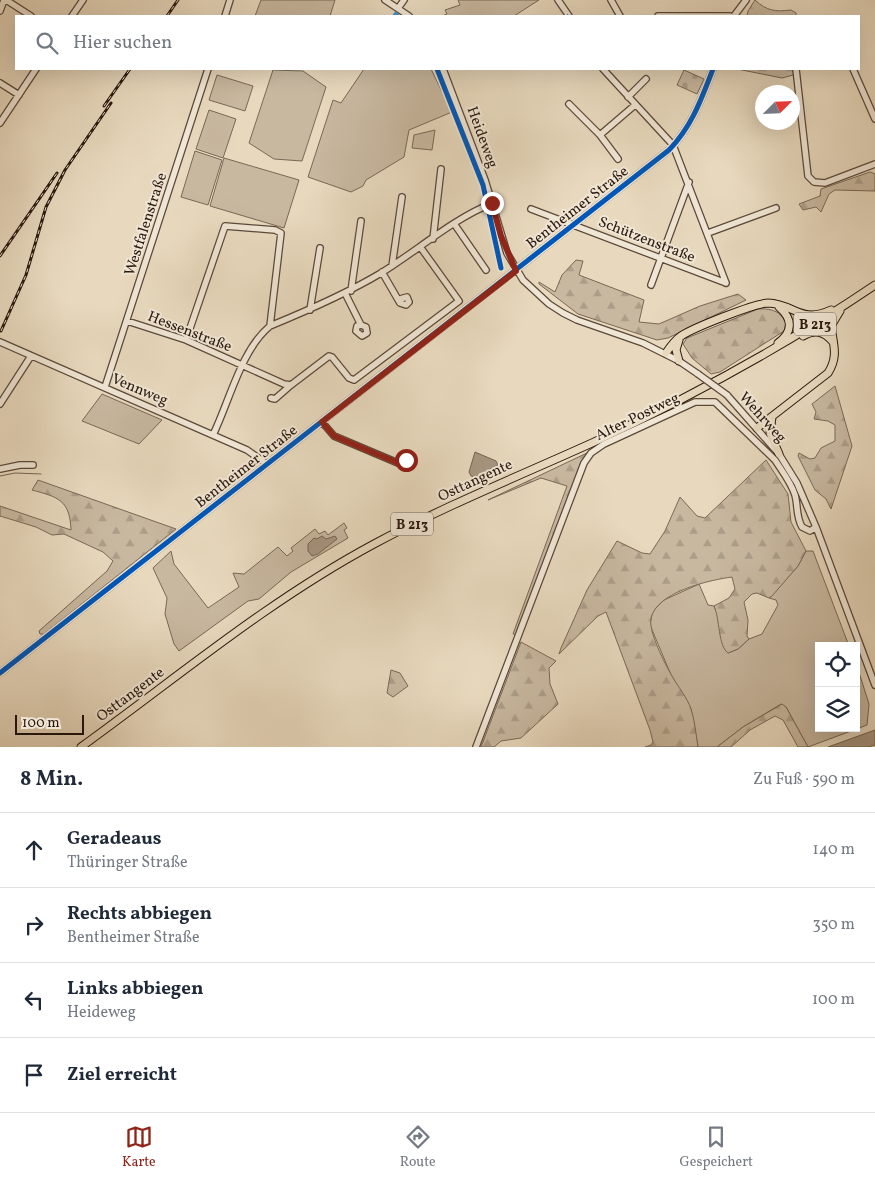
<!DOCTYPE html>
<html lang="de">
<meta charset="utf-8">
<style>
body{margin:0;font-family:Vollkorn,serif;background:#f2f2f3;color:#1f2937}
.controls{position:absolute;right:15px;bottom:15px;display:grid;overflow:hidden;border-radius:0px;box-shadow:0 5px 20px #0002}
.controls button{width:45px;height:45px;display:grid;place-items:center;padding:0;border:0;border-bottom:1px solid #e0e1e3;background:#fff;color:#1f2937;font:25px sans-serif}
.compass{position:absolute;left:755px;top:85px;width:45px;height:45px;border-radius:50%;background:#fff;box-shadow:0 5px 20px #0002;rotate:66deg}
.scale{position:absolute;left:15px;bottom:12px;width:69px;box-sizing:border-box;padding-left:5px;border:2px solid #2a180d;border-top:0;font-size:14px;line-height:18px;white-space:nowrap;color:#2a180d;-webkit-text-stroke:4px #f0e6d5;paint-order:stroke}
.stop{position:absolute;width:15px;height:15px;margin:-11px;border:4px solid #8f2418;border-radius:50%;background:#fff}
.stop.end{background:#8f2418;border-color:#fff;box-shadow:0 1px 5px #0008}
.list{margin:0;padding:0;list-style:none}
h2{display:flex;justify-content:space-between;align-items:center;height:65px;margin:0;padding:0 20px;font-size:21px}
h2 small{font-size:16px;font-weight:400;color:#747a83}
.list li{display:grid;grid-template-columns:32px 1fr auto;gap:15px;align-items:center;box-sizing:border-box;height:75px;padding:0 20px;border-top:1px solid #e0e1e3}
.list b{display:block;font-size:19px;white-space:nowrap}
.list p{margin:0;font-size:16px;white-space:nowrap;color:#747a83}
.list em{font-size:16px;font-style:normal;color:#747a83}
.icon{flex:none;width:28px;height:28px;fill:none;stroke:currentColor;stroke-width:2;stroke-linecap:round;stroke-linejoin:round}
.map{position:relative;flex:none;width:875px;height:747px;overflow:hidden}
.search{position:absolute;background:#fff;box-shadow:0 5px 20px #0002;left:15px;right:15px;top:15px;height:55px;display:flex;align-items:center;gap:12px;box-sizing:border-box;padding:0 18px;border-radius:0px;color:#747a83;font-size:19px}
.sheet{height:365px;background:#fff}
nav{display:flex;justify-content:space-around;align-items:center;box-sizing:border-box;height:70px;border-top:1px solid #e0e1e3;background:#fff;font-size:14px;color:#747a83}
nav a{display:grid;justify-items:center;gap:2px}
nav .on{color:#8f2418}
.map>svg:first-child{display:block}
.green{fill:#c8b8a0;stroke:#796856}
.forest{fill:url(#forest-firs);stroke:#796856}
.cemetery{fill:url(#cemetery-stones);stroke:#796856}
.water{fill:#a79782;stroke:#756453}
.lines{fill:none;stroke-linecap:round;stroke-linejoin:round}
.stream{stroke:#756453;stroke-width:1}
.minor-casing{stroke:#5a4839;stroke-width:8}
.major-casing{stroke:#2a180d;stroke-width:9}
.minor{stroke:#f0e6d5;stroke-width:5.5}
.major{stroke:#e8d9be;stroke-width:7}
.rail-casing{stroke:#2a180d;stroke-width:3}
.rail{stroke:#f0e6d5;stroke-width:1;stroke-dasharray:4;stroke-linecap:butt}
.minor-bridge-casing{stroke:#5a4839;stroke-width:8;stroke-linecap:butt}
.minor-bridge{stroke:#f0e6d5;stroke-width:5.5}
.quiet{stroke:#3c93d2;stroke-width:4;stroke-dasharray:8 4;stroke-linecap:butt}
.cycleway-casing{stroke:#f0e6d5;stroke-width:8}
.cycleway{stroke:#0057b8;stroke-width:5}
.route{stroke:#8f2418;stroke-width:6}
.labels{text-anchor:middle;stroke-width:4;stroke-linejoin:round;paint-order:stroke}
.shield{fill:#f0e6d5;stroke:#655649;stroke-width:1}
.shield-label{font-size:14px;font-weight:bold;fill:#2a180d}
.street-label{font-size:15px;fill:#2a180d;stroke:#f0e6d5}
</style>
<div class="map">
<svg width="875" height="747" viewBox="0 0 875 747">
<defs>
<pattern id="forest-firs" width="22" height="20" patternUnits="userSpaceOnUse" patternTransform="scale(1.25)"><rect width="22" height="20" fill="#c8b8a0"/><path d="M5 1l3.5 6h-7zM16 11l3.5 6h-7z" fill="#ac9d89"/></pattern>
<pattern id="cemetery-stones" width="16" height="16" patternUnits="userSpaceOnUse" patternTransform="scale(1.25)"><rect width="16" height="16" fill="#c8b8a0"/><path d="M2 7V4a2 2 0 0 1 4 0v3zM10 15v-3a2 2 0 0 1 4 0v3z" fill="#ac9d89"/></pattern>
</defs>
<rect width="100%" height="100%" fill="#e8d9be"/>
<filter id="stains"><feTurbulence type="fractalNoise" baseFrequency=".004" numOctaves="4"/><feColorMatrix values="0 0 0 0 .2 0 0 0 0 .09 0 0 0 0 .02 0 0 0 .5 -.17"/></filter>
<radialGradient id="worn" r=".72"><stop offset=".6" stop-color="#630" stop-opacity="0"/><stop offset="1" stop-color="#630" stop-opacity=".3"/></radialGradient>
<path class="green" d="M261,0H335L330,16H255Z
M458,0H539L514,16H442L447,14L445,10L460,5Z
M364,69H431L452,112L409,130L404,157L366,180L363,186L351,192L308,177L333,100L341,103Z
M273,70L303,71L326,87L302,161L274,159L249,143Z
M217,75L253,86L245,111L209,100Z
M209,110L236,119L223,158L196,149Z
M435,130L432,150L412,148L414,135Z
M195,151L222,160L208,205L181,197Z
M224,158L299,180L284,228L210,206Z
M789,311L799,316L814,318L815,320L791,334L787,312Z
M102,394L162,420L139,444L82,421Z
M344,523L347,528L344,530L348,538L291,572L259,599L248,601L179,651L174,644L165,614L167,598L153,568L171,551L174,564L208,608L239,587L233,573L244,574L278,547L287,556L293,551L291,548L315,529L319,534L325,531L328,535Z
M806,551H813L849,646H819V728H856V663L869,704L867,725L808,747L786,707L781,704L743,727L717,747H698L691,709L671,675L650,625L652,612L664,600L699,584L708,605L714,606C722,623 718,638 728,653L738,649L749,639L762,634L778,605L776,600L769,598L798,566Z"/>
<path class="forest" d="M755,0C767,11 775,12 791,10L796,13V16H747L748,11Z
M737,69H796L797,74L782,78Z
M870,172L875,174V191L835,190L829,194L821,212L816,207L803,210L799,204L820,196L821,189Z
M576,260L583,261L579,275L644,300L639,322L659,324L700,306L738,294L746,300L668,338L657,340L578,314L539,284V282L555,292L562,275Z
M758,309C770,308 782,311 786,324L784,331L720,372L711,374L692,358L683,344L687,338Z
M835,386L852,446L831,509L826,499L815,490L798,456L799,453L810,459L815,458L821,448L835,441V425L828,421L814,419L816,412L812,404Z
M587,453L517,635L513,634L567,486L541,478L488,500Z
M766,460L788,494L791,522L806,551L798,566L772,596L769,598L757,593L752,594L744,602L748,620L747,636L749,639L738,649L728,653C718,646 720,619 714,606L729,598L735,589L732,577C709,580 646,594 651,626C653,640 665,664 672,676C678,687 687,697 691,709C695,721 696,735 698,747H645L651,745L653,742L650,730L606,612L598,616L559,654L561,648L587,590L617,541L642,553L650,554L665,531L680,497L697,516L705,518Z
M38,480L176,529L44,634H40L39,631L107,571L113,561L103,552L64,534L52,535L36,527L0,516V506L71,530C70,500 58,497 32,490Z
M521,642L556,661L549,668L550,684L558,704L521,738L501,741L494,747H481Z
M391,670L400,673L408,686L393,697L387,693Z
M782,704L786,707L808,747H798L783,720L775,716L750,730L731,747H717L743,727Z"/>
<path class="cemetery" d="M684,70L704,79L697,94L677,85Z"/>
<path class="water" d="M475,452L496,461L498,465L475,477L471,476L469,472Z
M322,536L326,539L335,536L337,539L318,554L312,556L308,551V544L314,538L317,539Z
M875,730V745L868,747H828Z"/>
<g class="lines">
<path class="stream" d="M0,476L15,473L41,474"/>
<g class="minor-casing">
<path id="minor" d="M6,0L31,16
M385,0L409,16
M558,0L569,16
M611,0L620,16
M399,7L404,0
M0,11L4,0
M72,16L83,0
M225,16L230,0
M658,16H730
M734,16L746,0
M443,69L485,180L507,253L523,280L549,304L563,313L577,320L643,343L679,361L698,374
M603,69L673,145L726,283
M796,69L808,176L814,182L825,183L875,164
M853,69L875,119
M0,83L19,95
M628,97L646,79
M569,104L600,135L635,105
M0,123L36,69
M600,135L618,159
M531,209L726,283
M455,225L486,270
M708,233L776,208
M433,239L441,169
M392,266L402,197
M382,272L400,303L406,305L409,302L407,297L400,299
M651,285L689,182
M351,291L361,221
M345,293L361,325L366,327L367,333L362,336L356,331L357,326L361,325
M310,310L320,248
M127,321L186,340L284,384L291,385L329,356L332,357L349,378L354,380L459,301L421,248
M186,340L225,226L275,230L281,233L270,326
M0,342L247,450L267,464
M105,387L208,69
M727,395L779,454L797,483L816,527L875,685
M271,398L275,399L291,385
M0,404L31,356
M322,422L334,436L398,463L406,460
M213,435C230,400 241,350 270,326C309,310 346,294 381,273C417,251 454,218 493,203
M0,469L20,465H33
M0,673L669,150C692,126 701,100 713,69
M476,747L584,463L591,453L604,444L695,402H715L775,460C782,471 791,482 795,495C798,506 796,517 802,527L810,531L816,527"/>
</g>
<g class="major-casing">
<path id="major" d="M803,336C815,329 824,331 833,342
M778,343C793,332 793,319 779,307
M666,353C670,347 675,340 681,336C693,328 755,303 768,303C795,304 800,324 831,310
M679,361L676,350L679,340
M772,417L770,433L779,454
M757,428L828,373C839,356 833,344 831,326L840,311
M81,747C178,677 268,601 374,544C445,506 519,476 592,443C691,397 785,346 875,285"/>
</g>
<use href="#minor" class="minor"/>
<use href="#major" class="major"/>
<g class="rail-casing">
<path id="rail" d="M167,16L178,0
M104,106L130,69
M0,256L57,173
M1,331L26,275L46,207L65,170L111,103"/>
</g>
<use href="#rail" class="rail"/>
<g class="minor-bridge-casing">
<path id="minor-bridge" d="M698,374L727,395"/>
</g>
<use href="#minor-bridge" class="minor-bridge"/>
<path class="quiet" d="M394,13L398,16
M567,16H568"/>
<g class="cycleway-casing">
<path id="cycleway" d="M437,69L483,185L501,268
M0,673L669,150C692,126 701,100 713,69"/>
</g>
<use href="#cycleway" class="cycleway"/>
</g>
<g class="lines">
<path class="route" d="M406,460L398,463L334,436L322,422L516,271L501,236L492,203"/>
</g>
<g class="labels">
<g class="shield">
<rect x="794" y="312.5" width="42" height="23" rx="4"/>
<rect x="391" y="512.5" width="42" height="23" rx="4"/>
</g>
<g class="shield-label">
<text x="815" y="329">B 213</text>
<text x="412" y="529">B 213</text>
</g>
<g class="street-label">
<text transform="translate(483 137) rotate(70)" y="5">Heideweg</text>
<text transform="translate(577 207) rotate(-38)" y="5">Bentheimer Straße</text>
<text transform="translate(145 224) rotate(-72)" y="5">Westfalenstraße</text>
<text transform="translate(647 239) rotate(21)" y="5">Schützenstraße</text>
<text transform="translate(190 331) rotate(21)" y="5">Hessenstraße</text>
<text transform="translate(140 389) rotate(23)" y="5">Vennweg</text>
<text transform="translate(637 416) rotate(-26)" y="5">Alter Postweg</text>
<text transform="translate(763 417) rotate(48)" y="5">Wehrweg</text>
<text transform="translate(246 466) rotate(-38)" y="5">Bentheimer Straße</text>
<text transform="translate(475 480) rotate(-25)" y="5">Osttangente</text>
<text transform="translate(130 694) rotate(-37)" y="5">Osttangente</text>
</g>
</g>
<rect width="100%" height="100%" filter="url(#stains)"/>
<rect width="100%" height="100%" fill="url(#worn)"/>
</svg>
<div class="controls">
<button><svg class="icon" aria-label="locate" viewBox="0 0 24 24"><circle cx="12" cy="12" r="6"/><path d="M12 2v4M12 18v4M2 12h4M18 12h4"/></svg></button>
<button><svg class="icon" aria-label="layers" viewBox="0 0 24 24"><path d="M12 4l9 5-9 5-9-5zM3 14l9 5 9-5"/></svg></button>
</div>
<svg class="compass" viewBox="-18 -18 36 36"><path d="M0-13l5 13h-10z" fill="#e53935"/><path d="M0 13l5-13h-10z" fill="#747a83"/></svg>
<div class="scale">100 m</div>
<div class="stop" style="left:406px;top:460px"></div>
<div class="stop end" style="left:492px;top:203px"></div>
<div class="search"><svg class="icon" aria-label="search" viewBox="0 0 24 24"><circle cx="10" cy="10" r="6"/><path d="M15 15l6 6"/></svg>Hier suchen</div>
</div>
<section class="sheet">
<h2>8 Min.<small>Zu Fuß · 590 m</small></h2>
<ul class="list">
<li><svg class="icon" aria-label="ahead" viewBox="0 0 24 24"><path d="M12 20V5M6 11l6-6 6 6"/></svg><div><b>Geradeaus</b><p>Thüringer Straße</p></div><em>140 m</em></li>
<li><svg class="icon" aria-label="right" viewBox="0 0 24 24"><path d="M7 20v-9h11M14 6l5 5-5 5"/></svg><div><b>Rechts abbiegen</b><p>Bentheimer Straße</p></div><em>350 m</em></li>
<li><svg class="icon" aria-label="left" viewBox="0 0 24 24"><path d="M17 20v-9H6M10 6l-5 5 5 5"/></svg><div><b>Links abbiegen</b><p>Heideweg</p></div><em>100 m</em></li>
<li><svg class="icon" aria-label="arrive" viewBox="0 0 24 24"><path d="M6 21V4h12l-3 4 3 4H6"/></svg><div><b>Ziel erreicht</b></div></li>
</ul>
</section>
<nav>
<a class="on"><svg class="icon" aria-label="map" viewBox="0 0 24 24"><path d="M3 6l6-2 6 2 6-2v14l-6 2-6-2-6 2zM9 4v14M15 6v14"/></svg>Karte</a>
<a><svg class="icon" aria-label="directions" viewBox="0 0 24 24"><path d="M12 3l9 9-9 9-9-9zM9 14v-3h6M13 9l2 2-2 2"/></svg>Route</a>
<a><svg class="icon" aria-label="saved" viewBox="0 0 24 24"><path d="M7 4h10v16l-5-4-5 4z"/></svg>Gespeichert</a>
</nav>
